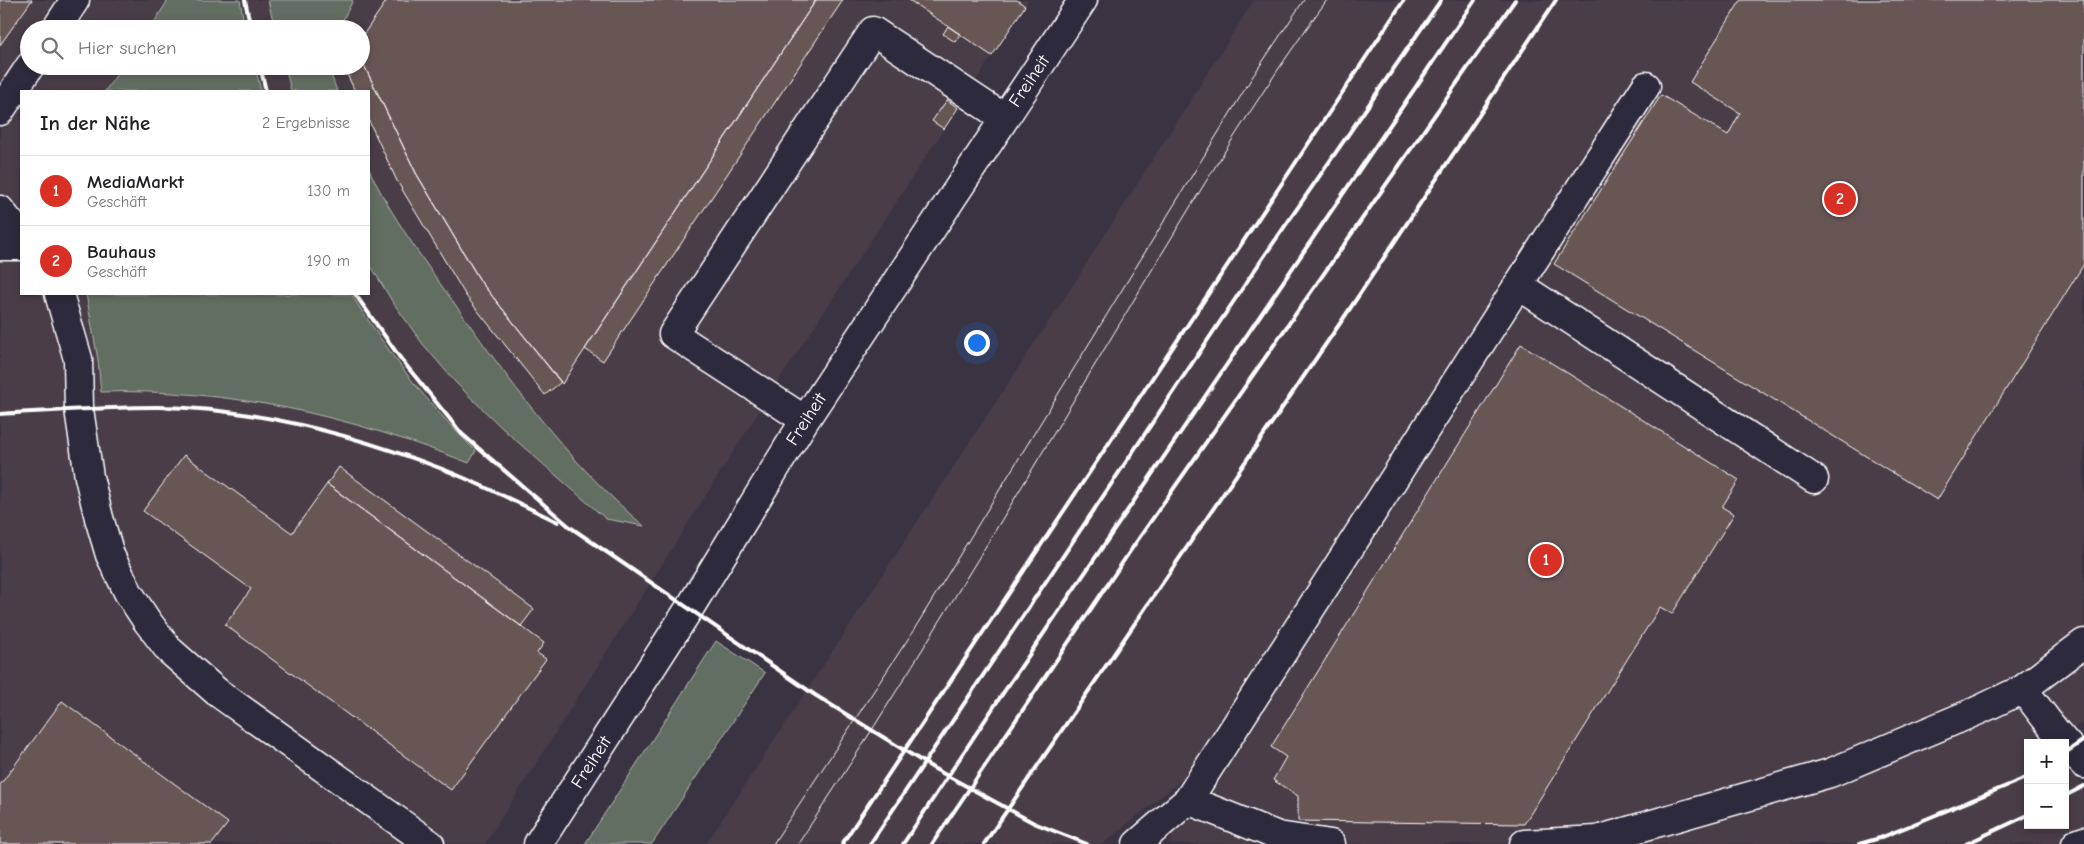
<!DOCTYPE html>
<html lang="de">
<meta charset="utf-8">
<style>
body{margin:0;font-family:"Comic Neue",sans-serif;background:#f6f6f6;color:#202124}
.controls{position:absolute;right:15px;bottom:15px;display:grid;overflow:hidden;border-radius:0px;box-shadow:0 2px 8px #0003}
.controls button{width:45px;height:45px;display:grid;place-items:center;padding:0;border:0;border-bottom:1px solid #e0e0e0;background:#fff;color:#202124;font:25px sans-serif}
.you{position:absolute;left:976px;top:342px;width:18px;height:18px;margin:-12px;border:4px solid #fff;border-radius:50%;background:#1a73e8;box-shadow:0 0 0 8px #1a73e833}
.badge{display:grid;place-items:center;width:32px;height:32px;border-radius:50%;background:#d93025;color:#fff;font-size:16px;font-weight:700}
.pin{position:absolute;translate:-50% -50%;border:2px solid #fff;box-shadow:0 1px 5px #0006}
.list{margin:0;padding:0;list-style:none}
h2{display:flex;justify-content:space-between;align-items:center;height:65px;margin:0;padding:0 20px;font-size:21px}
h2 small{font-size:16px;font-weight:400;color:#757577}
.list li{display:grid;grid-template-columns:32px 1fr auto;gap:15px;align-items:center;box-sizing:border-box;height:70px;padding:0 20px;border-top:1px solid #e0e0e0}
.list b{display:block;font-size:19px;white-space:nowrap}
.list p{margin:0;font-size:16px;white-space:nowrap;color:#757577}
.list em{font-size:16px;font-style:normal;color:#757577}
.icon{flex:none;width:28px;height:28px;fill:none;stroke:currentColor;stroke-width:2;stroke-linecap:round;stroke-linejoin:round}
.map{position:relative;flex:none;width:2084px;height:844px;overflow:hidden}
.search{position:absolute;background:#fff;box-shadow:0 2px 8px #0003;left:20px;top:20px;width:350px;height:55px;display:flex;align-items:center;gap:12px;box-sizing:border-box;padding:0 18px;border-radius:28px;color:#757577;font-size:19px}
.panel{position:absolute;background:#fff;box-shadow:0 2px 8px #0003;left:20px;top:90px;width:350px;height:205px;border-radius:0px}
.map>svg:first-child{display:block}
.built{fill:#483e47;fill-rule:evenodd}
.green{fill:#636e62;stroke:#b1b6b0}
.building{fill:#675754;stroke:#fff}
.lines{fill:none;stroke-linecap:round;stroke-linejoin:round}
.minor-casing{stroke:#fff;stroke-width:31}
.minor{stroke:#2f2a3d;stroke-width:28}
.tram{stroke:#fff;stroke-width:1}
.rail{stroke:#fff;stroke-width:4}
.labels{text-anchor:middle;stroke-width:4.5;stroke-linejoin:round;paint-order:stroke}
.street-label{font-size:18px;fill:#fff;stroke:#2f2a3d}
</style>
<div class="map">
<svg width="2084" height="844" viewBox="0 0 2084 844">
<rect width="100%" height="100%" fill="#3a3342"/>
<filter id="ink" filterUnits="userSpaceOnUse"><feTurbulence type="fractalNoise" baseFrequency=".02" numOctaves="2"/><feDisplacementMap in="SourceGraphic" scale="10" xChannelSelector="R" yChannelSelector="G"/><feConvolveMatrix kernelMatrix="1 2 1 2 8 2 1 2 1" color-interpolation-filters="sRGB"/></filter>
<g filter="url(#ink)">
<path class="built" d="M0,0H1029L772,391L485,844H0ZM29,29H361V66H29ZM21,91H369V294H21Z
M1254,0H2084V722L2049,743H2028V825H2065V767L2084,787V844H1170L1183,779L1103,844H706L1076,280Z"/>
<path class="green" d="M168,0H240L245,29H150Z
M268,0H353L343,20L330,29H275Z
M123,66H255L261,91H105Z
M285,66H328L337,91H291Z
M369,169C389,213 428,267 457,307C513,386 569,463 644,526L606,519L503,429L456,383L422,343L392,301L369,263Z
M86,294H351C387,351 427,404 476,451L469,463C349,416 230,388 101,392L98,360Z
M716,641L765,673L652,844H585Z"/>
<path class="building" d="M0,0H32L0,45Z
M387,0H816L562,384L481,282L416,173L361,59V38Z
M816,0H843L603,361L585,349Z
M909,0H1017L1025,6L992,56Z
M1741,0H2084V264L1937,500L1554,264L1661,95L1728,135L1740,113L1690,82Z
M948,26L960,34L955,42L943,34Z
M361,59L416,173L481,282L561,382L545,395L466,296L397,181L369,121V91H355L343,66H361Z
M947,100L958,108L944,129L932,121Z
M1521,344L1739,480L1722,507L1734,514L1672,614L1660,607L1524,824L1298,821V796L1273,780L1286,757L1271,747Z
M184,455L292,533L327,484L544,643L537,653L546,659L451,790L225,625L251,589L143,511Z
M339,467L534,609L521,626L327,484Z
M62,701L228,823L212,844H0V785Z"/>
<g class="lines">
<g class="minor-casing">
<path id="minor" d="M56,29L75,0
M0,111L30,66
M0,210L21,236
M0,246H21
M1518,285L1646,86
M59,294L78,359L79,409L89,477L99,518L110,555L128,592L147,621L169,650L217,692L430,844
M805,420L673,334L873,31L1004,118
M2023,689L2056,732L2084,764
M1188,800L1278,836L1331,844
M538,844L689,609L805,420L1083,0
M1137,844L1188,800L1518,285L1814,479
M1524,844L1597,840L1830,773L1979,710L2023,689L2084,643
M2076,844L2084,841"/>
</g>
<use href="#minor" class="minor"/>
<path class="tram" d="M773,844L910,636L1253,76L1304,0
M798,844C902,687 999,525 1096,363C1170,241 1242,116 1327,0"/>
<path class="rail" d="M245,0L251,29
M260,66L266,91
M355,294L401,359L462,434L570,527L815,695L933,768L1034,823L1087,844
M0,414C53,411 106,407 158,407C255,408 355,435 445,470C483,485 520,504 558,522
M2065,753L2084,740
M2065,796L2084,786
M842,844L1404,0
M870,844L1254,271L1441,0
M903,844L997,702L1475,0
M932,844L1137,541L1515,0
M984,844L1345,316L1556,0
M1859,844L1880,838L2028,777
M1966,844L2028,815"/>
</g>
</g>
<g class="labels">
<g class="street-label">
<text transform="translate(1029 81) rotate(-56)" y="6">Freiheit</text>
<text transform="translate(806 419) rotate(-57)" y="6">Freiheit</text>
<text transform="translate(591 762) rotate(-57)" y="6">Freiheit</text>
</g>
</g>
</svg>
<div class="controls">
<button>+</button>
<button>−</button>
</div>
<div class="you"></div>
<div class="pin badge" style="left:1546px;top:560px">1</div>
<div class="pin badge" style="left:1840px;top:199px">2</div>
<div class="search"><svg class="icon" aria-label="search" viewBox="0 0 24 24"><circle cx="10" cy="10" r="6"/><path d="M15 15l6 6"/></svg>Hier suchen</div>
<section class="panel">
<h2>In der Nähe<small>2 Ergebnisse</small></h2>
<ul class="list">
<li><span class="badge">1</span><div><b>MediaMarkt</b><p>Geschäft</p></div><em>130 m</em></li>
<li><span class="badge">2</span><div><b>Bauhaus</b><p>Geschäft</p></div><em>190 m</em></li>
</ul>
</section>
</div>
